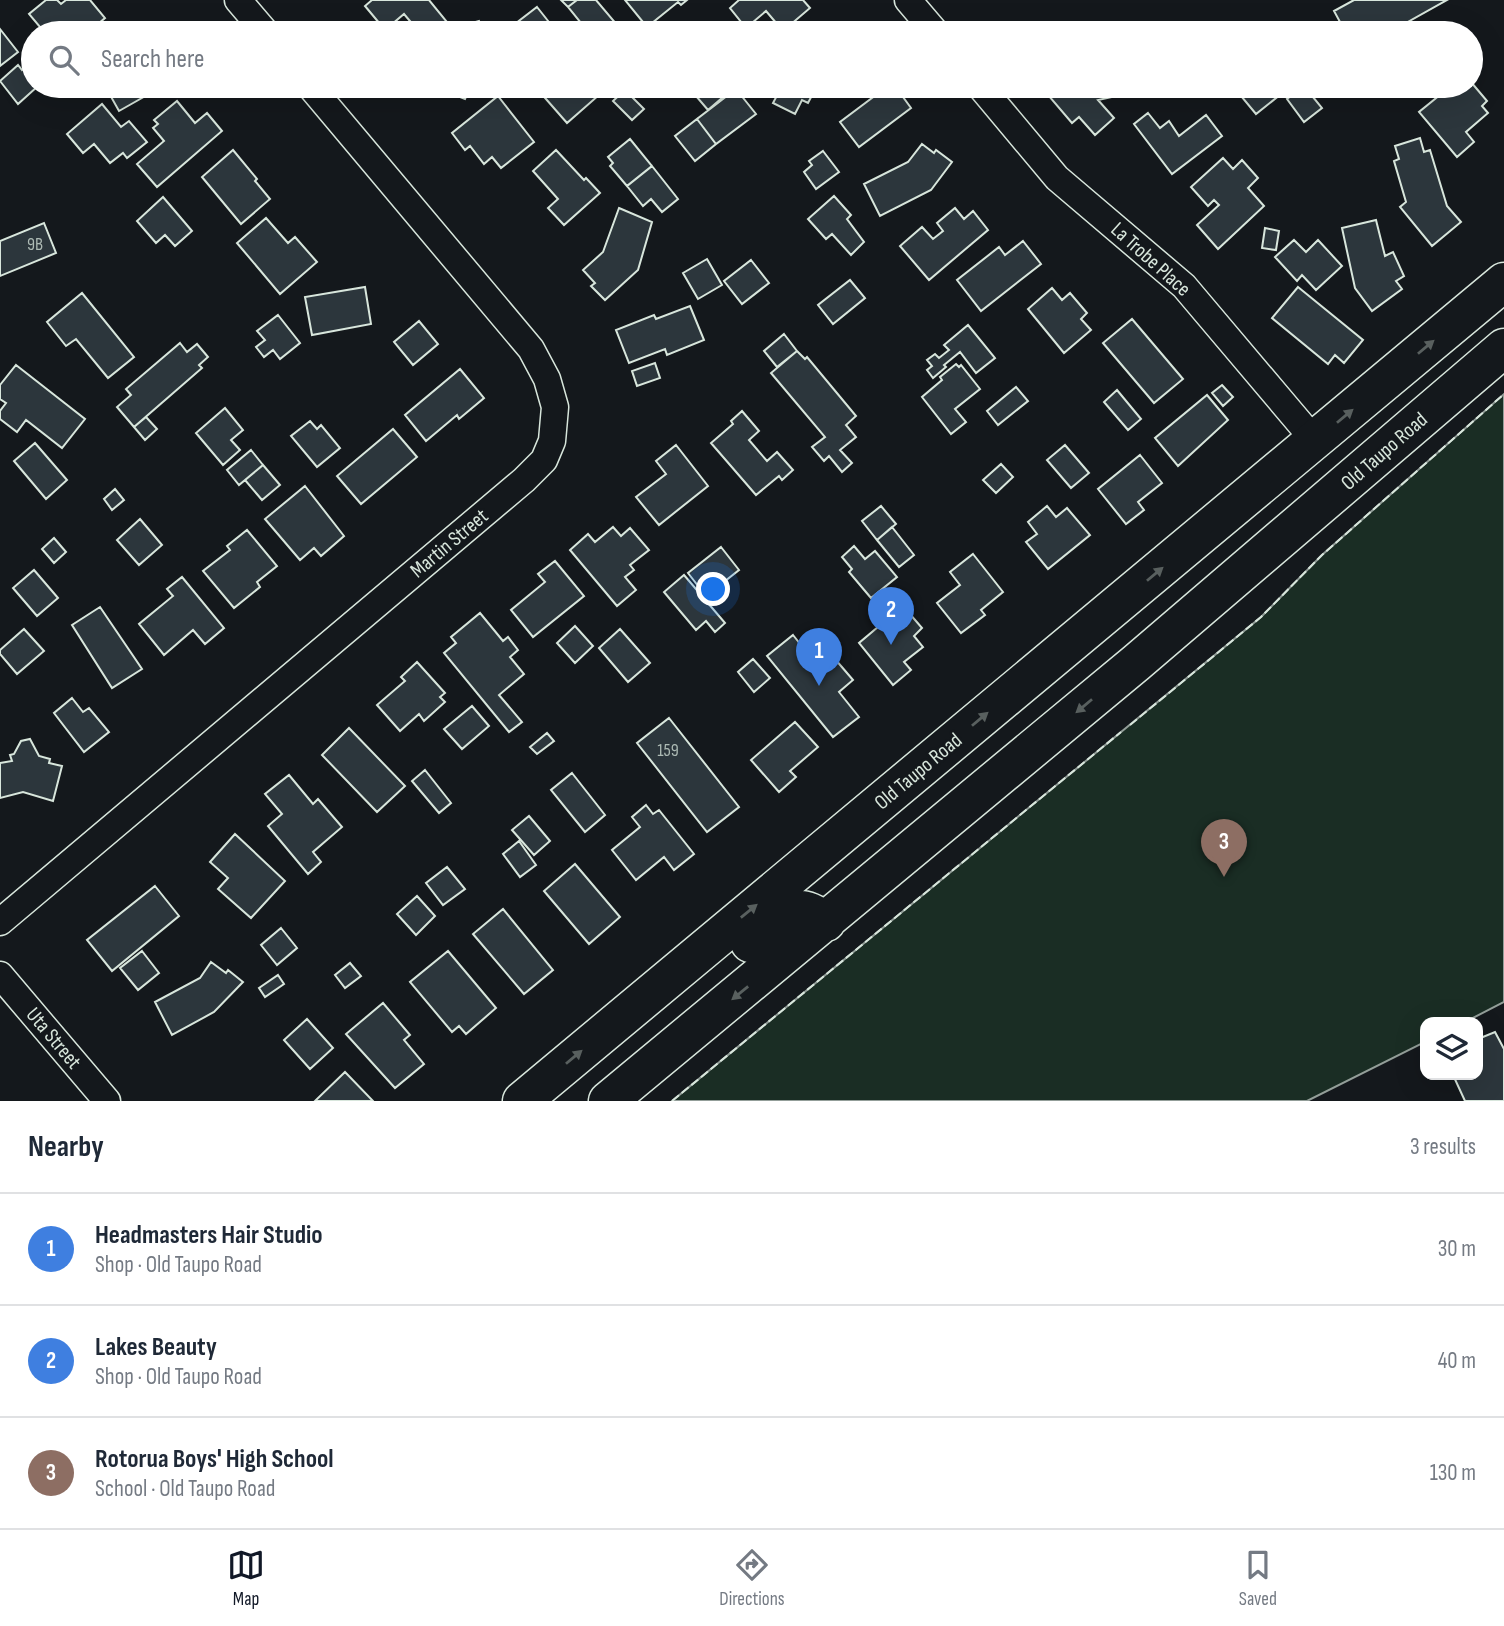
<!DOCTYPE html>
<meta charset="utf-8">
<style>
body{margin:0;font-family:"Sofia Sans Condensed",sans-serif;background:#f6f6f7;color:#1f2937}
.controls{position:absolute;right:21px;bottom:21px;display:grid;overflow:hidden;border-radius:14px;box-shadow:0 7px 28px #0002}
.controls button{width:63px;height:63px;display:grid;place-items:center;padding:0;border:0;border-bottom:2px solid #e0e1e3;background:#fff;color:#1f2937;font:35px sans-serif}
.you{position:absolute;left:714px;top:590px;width:24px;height:24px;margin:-18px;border:5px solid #fff;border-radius:50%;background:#1a73e8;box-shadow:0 0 0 10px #1a73e833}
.badge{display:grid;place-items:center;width:46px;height:46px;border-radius:50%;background:#111827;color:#fff;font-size:23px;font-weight:700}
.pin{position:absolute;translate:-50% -58px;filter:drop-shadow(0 2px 4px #0008)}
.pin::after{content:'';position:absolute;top:37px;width:24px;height:21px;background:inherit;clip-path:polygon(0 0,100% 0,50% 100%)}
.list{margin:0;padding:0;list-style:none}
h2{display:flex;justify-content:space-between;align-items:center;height:91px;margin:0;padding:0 28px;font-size:30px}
h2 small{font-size:23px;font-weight:400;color:#747a83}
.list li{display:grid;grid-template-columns:46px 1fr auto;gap:21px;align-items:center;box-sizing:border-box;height:112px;padding:0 28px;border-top:2px solid #e0e1e3}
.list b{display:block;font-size:26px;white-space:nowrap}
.list p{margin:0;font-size:23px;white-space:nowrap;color:#747a83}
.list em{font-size:23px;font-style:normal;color:#747a83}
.icon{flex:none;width:38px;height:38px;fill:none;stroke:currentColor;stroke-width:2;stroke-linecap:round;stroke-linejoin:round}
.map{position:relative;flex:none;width:1504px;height:1101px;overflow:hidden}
.search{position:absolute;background:#fff;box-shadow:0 7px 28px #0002;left:21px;right:21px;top:21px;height:77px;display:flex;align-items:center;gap:18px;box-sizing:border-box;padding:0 24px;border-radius:38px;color:#747a83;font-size:26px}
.sheet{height:427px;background:#fff}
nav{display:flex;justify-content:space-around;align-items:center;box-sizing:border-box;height:98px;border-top:2px solid #e0e1e3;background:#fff;font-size:19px;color:#747a83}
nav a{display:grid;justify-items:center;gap:4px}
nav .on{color:#111827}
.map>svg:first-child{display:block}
.green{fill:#1a2d24;stroke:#939e99;stroke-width:2}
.building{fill:#2c363c;stroke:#d8e6dc;stroke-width:2}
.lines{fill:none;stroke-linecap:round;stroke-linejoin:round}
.minor-casing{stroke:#d8e6dc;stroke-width:29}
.trunk-casing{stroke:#d8e6dc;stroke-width:41}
.minor{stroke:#14181c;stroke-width:26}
.trunk{stroke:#14181c;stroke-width:38}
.fence{stroke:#d8e6dc;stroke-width:2;stroke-dasharray:9 3.5;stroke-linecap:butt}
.oneway{fill:#59605f}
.labels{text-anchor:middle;stroke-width:5;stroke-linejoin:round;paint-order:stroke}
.number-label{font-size:18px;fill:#adbab4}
.street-label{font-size:21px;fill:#d8e6dc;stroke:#14181c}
</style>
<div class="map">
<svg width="1504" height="1101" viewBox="0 0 1504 1101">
<rect width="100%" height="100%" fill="#14181c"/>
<path class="green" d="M1504,394V1002L1465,1022H1425V1042L1307,1101H672L1261,617L1322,555Z"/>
<path class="building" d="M46,0H57L61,4L66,0H90L105,18L87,33H45L29,14Z
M372,0H429L447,22L433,33H420L404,14L385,30L365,6Z
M561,0H577L568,7Z
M577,0H596L618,26L609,33H589L568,7Z
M625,0H687L681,5L678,2L647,27Z
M739,0H803L810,8L783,31L766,11L746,28L730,8Z
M1354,0H1447L1388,33H1346L1334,11Z
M537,7L556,31L553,33H503Z
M479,21L483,33H449L448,30Z
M0,29L18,52L0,66Z
M29,64L33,69V86H38L18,104L0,81L18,65L22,70Z
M1471,82L1487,101L1482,106L1488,113L1466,132L1474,142L1457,157L1419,112L1451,86H1471Z
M105,86H163L119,111Z
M437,86H471L465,99L437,88Z
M545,86H591L599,95L567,123L539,91Z
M693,86H726L730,91L708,110L690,89Z
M782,86H817L808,103L802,100L795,114L773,103Z
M888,86H895L911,108L859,147L840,122Z
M1059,86H1153V88L1098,100L1114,118L1095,135L1079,117L1072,123L1048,95Z
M1241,86H1289L1290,87L1256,114L1236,90Z
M1304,86L1322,108L1304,122L1287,99Z
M736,89L756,114L716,144L697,119Z
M625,90L644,109L632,120L613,101Z
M498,96L534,142L501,168L492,157L484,164L470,146L465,150L452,133Z
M177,101L195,123L207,113L222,131L157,187L137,164L164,141L153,128L158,124L154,120Z
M102,104L121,127L129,121L147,142L127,158L123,153L110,163L94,144L83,153L67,134Z
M1148,113L1160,128L1169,121L1179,136L1206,115L1222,136L1172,174L1134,124Z
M697,119L716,144L695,161L675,136Z
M1420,138L1424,152L1430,150L1447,206L1461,222L1432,246L1400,207L1406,202L1394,161L1399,159L1395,146Z
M630,139L652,166L627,186L610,166L613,163L608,157Z
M922,144L934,153L936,150L952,162L931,190L880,216L864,184L908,162Z
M233,150L257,179L255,181L270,199L241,224L202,177Z
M556,150L584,180L586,178L600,193L564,225L548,208L558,199L533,171Z
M823,151L839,172L816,189L804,172L812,165L809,161Z
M1223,158L1233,169L1242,160L1258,178L1248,188L1264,206L1218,249L1197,225L1219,205L1214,200L1208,206L1191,187Z
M652,166L678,199L662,212L651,199L643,206L627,186Z
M834,196L851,215L847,219L864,242L851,255L832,234L826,239L808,219Z
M163,197L192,231L175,246L165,235L156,243L137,221Z
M619,208L652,222L638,270L605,300L591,286L595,283L583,270L603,252Z
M955,208L964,219L973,211L988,230L929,280L900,246L922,227L933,239L943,231L937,223Z
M266,218L288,243L295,237L317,262L280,294L237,243Z
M1376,220L1385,256L1393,252L1404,276L1396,281L1402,289L1372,311L1355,288L1342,228Z
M44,223L56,253L0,276V241Z
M1265,228L1279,231L1276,250L1262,248Z
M1294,240L1306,252L1318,240L1342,266L1316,290L1302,275L1297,281L1275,257Z
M1023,241L1041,264L981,311L957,280L999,247L1005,255Z
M707,259L722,285L698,299L683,273Z
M751,260L769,283L742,304L724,281Z
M850,280L865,298L833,324L818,305Z
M365,287L371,324L312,335L305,297Z
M1298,287L1363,340L1344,363L1335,355L1328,364L1272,318Z
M1052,288L1062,300L1070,293L1087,313L1081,319L1091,330L1064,353L1028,309Z
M82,293L134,357L108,378L76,339L66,346L47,322Z
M690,306L704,340L667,355L665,349L629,363L616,330L654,315L656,319Z
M278,315L300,343L280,359L273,350L264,357L256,347L265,340L257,331Z
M1132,319L1183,379L1154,403L1103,343Z
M419,321L438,344L413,365L394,342Z
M968,325L995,358L976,373L960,352L944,365L946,367L933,378L927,370L932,366L927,360L935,354L939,358L949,350L944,345Z
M784,334L797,351L777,367L764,351Z
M180,343L187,352L197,344L208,357L199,365L202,368L134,427L117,407L131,395L126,389Z
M797,351L805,359L807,357L856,416L846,425L856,437L840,450L852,463L842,472L829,456L824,461L812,447L825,437L771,373Z
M655,363L660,378L637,386L632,371Z
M956,364L959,367L961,365L980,389L955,409L966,422L951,434L922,397L942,380L940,377Z
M16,365L85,419L62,448L26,420L17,432L0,419V411L6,403L0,399V385Z
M460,369L484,398L459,419L457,415L426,441L405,415Z
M1222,385L1233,397L1223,406L1212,393Z
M1016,387L1028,401L998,425L987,411Z
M1117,390L1141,419L1128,430L1104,402Z
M1207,395L1228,420L1178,466L1155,438Z
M225,408L243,430L231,440L240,450L223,465L196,433Z
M742,411L759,431L749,440L767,461L777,452L793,470L782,480L779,476L756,495L711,443L733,424L731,421Z
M146,417L157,429L145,440L134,427Z
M310,421L317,429L321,425L340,448L317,467L291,436Z
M393,429L417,457L361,504L337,476Z
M35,443L67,480L46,499L14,461Z
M676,445L708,486L659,525L636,497L666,474L656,461Z
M1065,445L1089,473L1071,488L1047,460Z
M251,450L263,465L239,485L227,470Z
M1140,455L1162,483L1138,502L1144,510L1126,524L1098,489Z
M1001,464L1013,477L996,493L983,480Z
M263,465L280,485L262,500L245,480Z
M305,486L344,536L321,556L314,548L300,560L265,519Z
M115,489L124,500L112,510L104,499Z
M881,506L896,524L877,540L862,521Z
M1047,506L1056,517L1067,508L1090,535L1048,569L1026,542L1037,534L1028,522Z
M140,519L162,545L139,565L117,540Z
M613,527L621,536L630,528L649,550L630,565L634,570L625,577L636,590L617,606L570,550L588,534L595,542Z
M892,527L914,555L899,567L877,540Z
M247,530L277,566L257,582L260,587L234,608L203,571L230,550L227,546Z
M54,538L66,552L54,563L42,549Z
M854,546L865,559L875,551L897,577L871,598L849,572L852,569L842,557Z
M721,547L739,570L706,596L688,573Z
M973,554L1003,592L981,610L985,615L961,633L937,603L960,585L950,572Z
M555,561L584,596L533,637L511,610L545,582L538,574Z
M34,570L58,598L37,616L13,588Z
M684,575L725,623L715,632L706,621L696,630L664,592Z
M182,577L224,628L205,644L193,630L164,655L139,624L173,596L167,589Z
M903,606L922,628L914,636L923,647L904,662L911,670L893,685L859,643Z
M100,607L142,669L112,688L72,625Z
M480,613L503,641L508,637L518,650L510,657L524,674L499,695L522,722L509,732L444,653L456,643L451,637Z
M575,626L593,646L575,663L557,643Z
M24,629L44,651L17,674L0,654V650Z
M620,629L650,663L628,682L599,648Z
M793,635L821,670L835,659L853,680L839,692L859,717L833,737L767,656Z
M753,659L770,678L754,692L738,672Z
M417,662L445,693L440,697L445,702L424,721L419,714L400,731L377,705L405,681L401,677Z
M72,698L83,712L89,708L109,732L84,752L54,713Z
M472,706L489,726L462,749L444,729Z
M669,718L739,807L707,832L637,743Z
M795,722L818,747L790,771L796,777L779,792L751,760Z
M349,728L405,786L377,812L322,755Z
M547,733L554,741L537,754L530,747Z
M30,739L39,756L50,759L49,763L62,766L53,801L23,792L0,798V763L12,761L10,755L14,754L21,741Z
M425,770L451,803L439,813L412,781Z
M572,773L605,815L585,832L551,790Z
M289,775L313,804L318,799L342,827L313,852L321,862L308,874L268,826L282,814L265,794Z
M646,805L653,814L659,810L694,854L674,870L664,857L636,880L612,850L640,827L632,817Z
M529,816L550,841L534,855L512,830Z
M235,834L285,881L251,918L218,889L228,878L210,862Z
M519,841L536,865L520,877L503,854Z
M575,864L620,917L589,944L544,891Z
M447,867L465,889L443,905L426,883Z
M155,886L179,916L112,971L87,940Z
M417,896L435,916L416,935L397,914Z
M503,909L553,970L524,994L473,934Z
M281,928L297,948L277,965L261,945Z
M142,951L159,973L138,990L120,968Z
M448,951L496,1008L466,1034L459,1026L452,1032L410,982Z
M211,962L226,973L228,970L243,982L214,1012L172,1035L155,1002L200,978Z
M350,963L361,976L345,988L335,975Z
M278,975L284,984L265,997L259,988Z
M383,1003L410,1035L404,1040L424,1064L395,1088L346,1034Z
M307,1019L333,1048L310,1069L284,1040Z
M1495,1032L1504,1049V1101H1465L1453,1075H1478V1039Z
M345,1072L373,1101H315Z"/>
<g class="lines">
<g class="minor-casing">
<path id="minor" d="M238,0L266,33
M908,0L936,33
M980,86L1057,178L1184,286L1315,441
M0,922L524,480L544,460L552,441L555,407L547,379L531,349L310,86
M0,975L107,1101"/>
</g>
<g class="trunk-casing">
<path id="trunk" d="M750,943C779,919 791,894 826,922
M522,1101L1504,282
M608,1101L1136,663L1504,348"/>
</g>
<use href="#minor" class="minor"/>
<use href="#trunk" class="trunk"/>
<path class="fence" d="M1130,725L1261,617L1322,555L1504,394
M672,1101L1121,732"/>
</g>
<defs><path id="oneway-solid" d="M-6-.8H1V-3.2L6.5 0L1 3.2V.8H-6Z" transform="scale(1.75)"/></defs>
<g class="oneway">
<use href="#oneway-solid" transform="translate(1426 347) rotate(-40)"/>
<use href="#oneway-solid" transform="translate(1345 416) rotate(-40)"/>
<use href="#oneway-solid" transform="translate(1155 574) rotate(-40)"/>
<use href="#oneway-solid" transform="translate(1084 706) rotate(140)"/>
<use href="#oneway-solid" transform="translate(980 719) rotate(-40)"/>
<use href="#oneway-solid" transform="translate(749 911) rotate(-39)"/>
<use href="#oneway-solid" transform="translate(740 993) rotate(141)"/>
<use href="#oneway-solid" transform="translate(574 1057) rotate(-40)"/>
</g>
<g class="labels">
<g class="number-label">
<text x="35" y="250">9B</text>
<text x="668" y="756">159</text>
</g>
<g class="street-label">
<text transform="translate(1151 259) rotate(42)" y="7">La Trobe Place</text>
<text transform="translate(1384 451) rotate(-41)" y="7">Old Taupo Road</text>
<text transform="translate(449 543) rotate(-40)" y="7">Martin Street</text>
<text transform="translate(918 771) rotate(-40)" y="7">Old Taupo Road</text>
<text transform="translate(54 1038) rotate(50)" y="7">Uta Street</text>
</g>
</g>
</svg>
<div class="controls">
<button><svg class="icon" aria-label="layers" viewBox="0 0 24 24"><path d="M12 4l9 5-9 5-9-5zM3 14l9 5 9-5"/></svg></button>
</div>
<div class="you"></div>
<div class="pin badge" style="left:819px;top:686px;background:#3f7fe0">1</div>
<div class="pin badge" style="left:891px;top:645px;background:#3f7fe0">2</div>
<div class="pin badge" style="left:1224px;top:877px;background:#8d6e63">3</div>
<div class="search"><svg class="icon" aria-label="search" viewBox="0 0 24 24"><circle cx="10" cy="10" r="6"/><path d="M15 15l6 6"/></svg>Search here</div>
</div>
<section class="sheet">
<h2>Nearby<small>3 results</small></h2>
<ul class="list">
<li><span class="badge" style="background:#3f7fe0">1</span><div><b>Headmasters Hair Studio</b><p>Shop · Old Taupo Road</p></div><em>30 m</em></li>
<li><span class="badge" style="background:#3f7fe0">2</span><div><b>Lakes Beauty</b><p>Shop · Old Taupo Road</p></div><em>40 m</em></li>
<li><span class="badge" style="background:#8d6e63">3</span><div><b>Rotorua Boys' High School</b><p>School · Old Taupo Road</p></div><em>130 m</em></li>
</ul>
</section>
<nav>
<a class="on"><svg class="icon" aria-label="map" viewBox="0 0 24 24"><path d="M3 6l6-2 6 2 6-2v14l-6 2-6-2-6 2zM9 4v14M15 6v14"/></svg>Map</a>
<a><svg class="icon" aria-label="directions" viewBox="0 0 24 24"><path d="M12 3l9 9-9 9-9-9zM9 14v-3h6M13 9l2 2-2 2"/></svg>Directions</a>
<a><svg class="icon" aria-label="saved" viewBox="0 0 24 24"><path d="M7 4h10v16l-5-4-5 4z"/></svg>Saved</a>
</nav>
